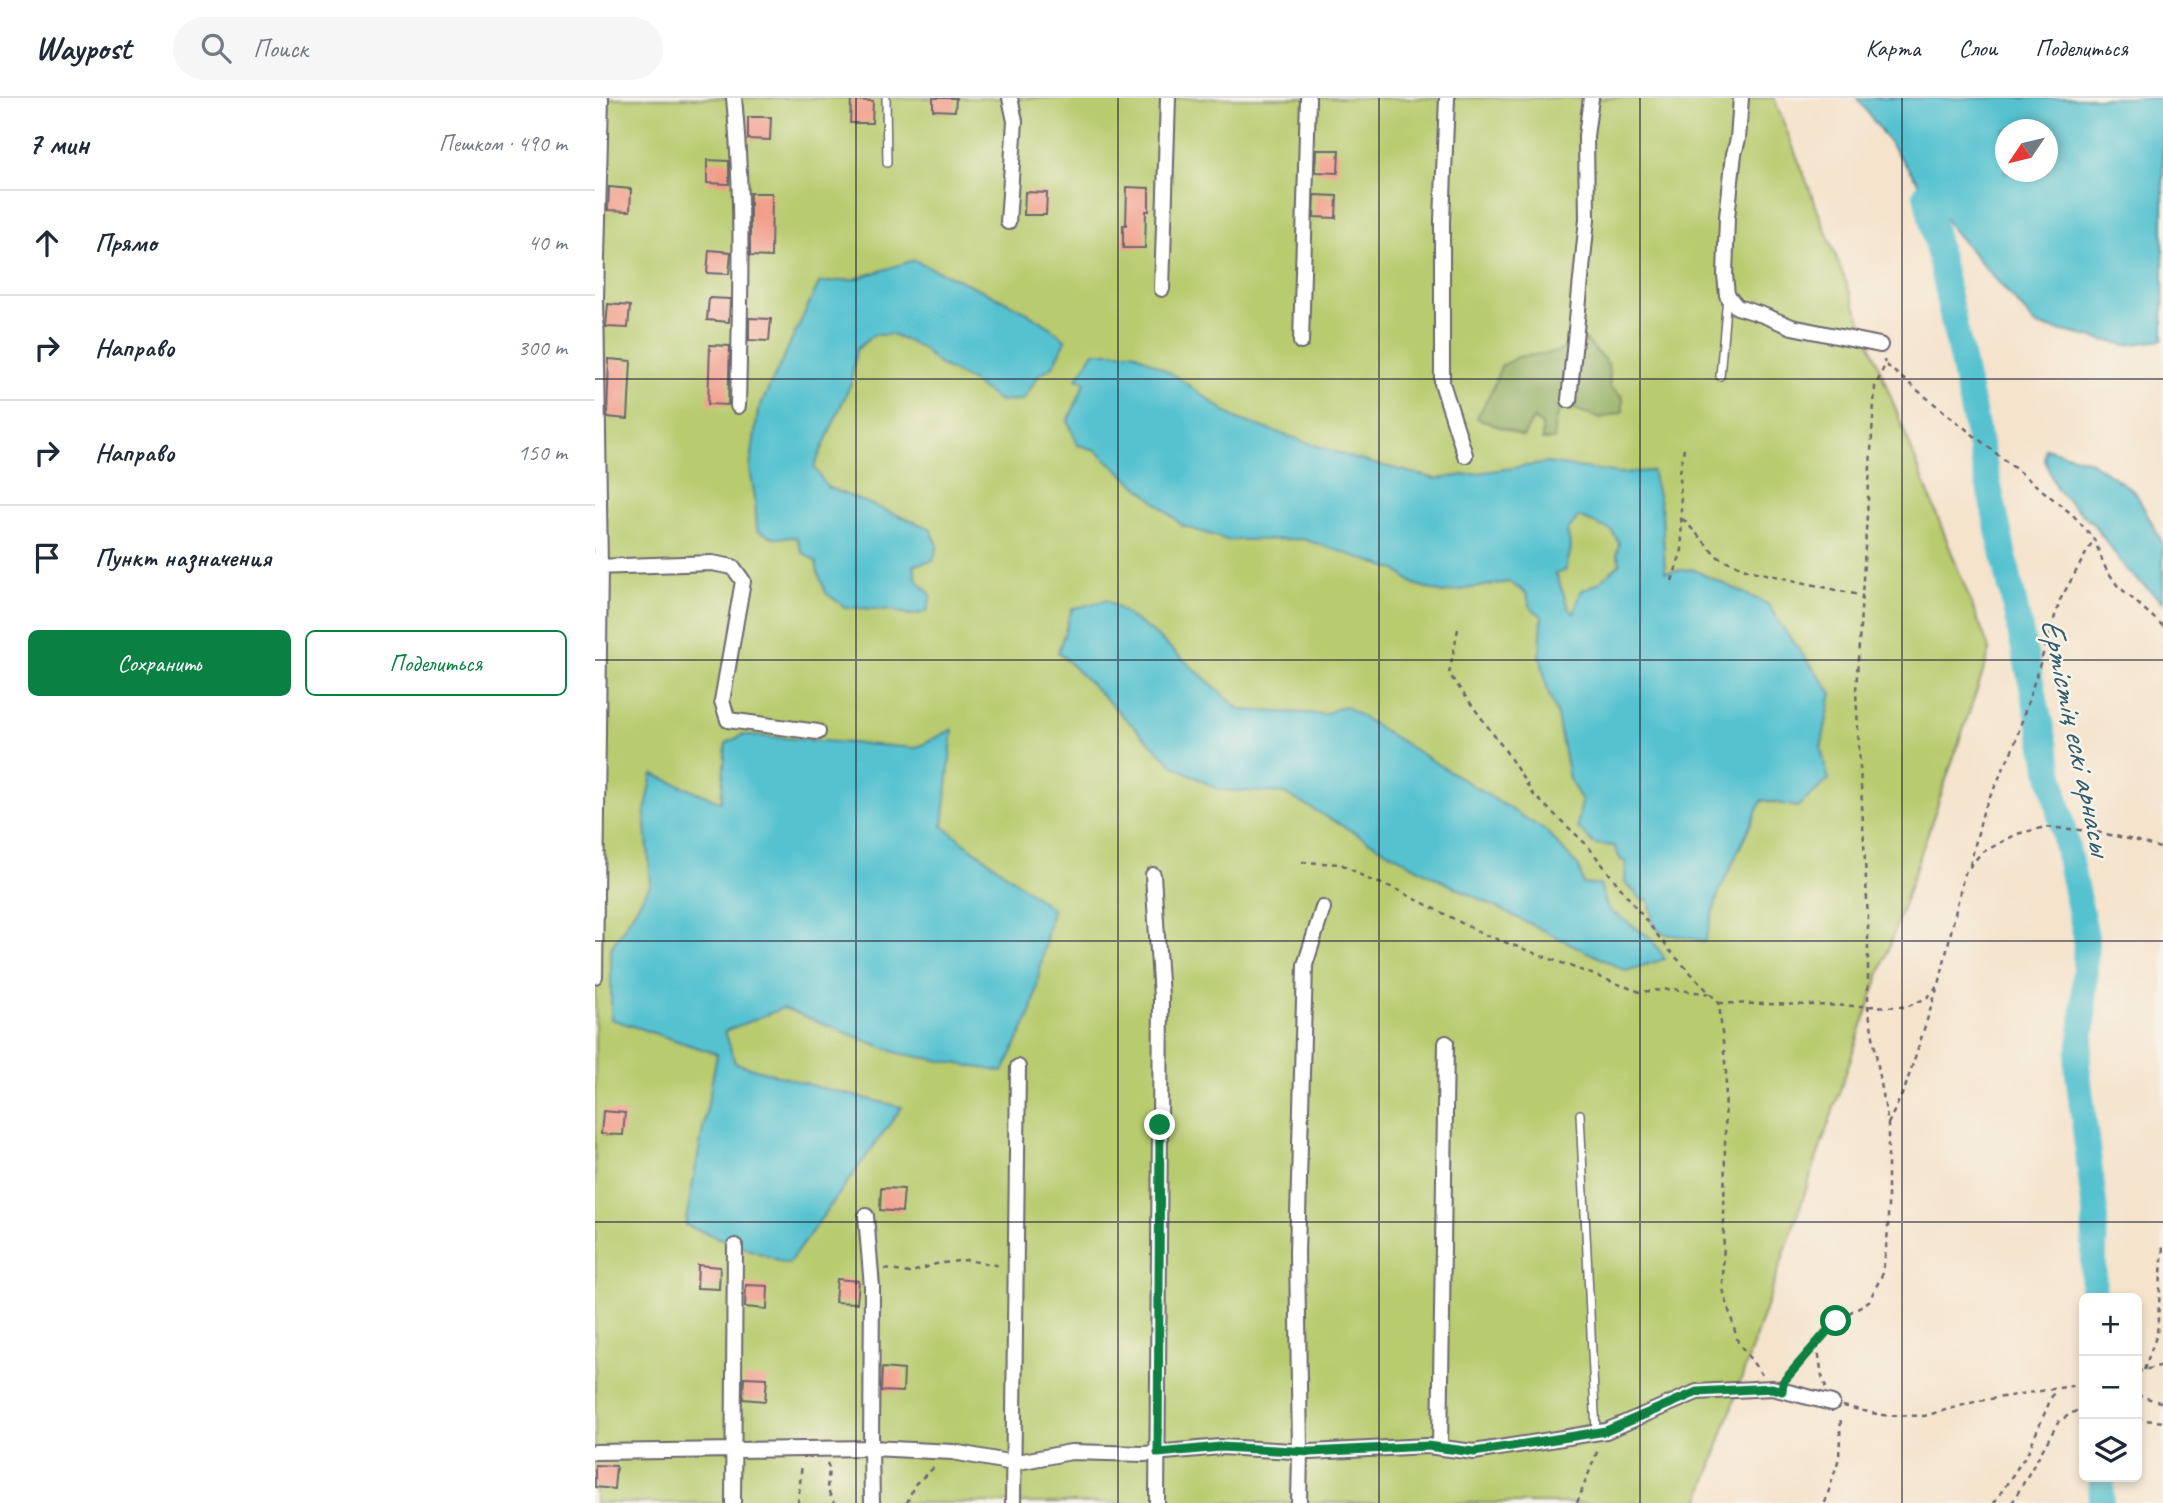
<!DOCTYPE html>
<html lang="ru">
<meta charset="utf-8">
<style>
body{margin:0;font-family:Caveat,sans-serif;background:#f6f6f7;color:#1f2937}
.controls{position:absolute;right:21px;bottom:21px;display:grid;overflow:hidden;border-radius:10px;box-shadow:0 4px 10px #0003}
.controls button{width:63px;height:63px;display:grid;place-items:center;padding:0;border:0;border-bottom:2px solid #e0e1e3;background:#fff;color:#1f2937;font:35px sans-serif}
.compass{position:absolute;left:1400px;top:21px;width:63px;height:63px;border-radius:50%;background:#fff;box-shadow:0 4px 10px #0003;rotate:235deg}
.stop{position:absolute;width:21px;height:21px;margin:-16px;border:5px solid #0b8043;border-radius:50%;background:#fff}
.stop.end{background:#0b8043;border-color:#fff;box-shadow:0 2px 7px #0008}
.list{margin:0;padding:0;list-style:none}
h2{display:flex;justify-content:space-between;align-items:center;height:91px;margin:0;padding:0 28px;font-size:30px}
h2 small{font-size:23px;font-weight:400;color:#747a83}
.list li{display:grid;grid-template-columns:46px 1fr auto;gap:21px;align-items:center;box-sizing:border-box;height:105px;padding:0 28px;border-top:2px solid #e0e1e3}
.list b{display:block;font-size:26px;white-space:nowrap}
.list em{font-size:23px;font-style:normal;color:#747a83}
.actions{display:flex;gap:14px;padding:21px 28px}
.actions a{flex:1;padding:16px 0;border:2px solid #0b8043;border-radius:10px;text-align:center;font-size:24px;color:#0b8043}
.actions .main{background:#0b8043;color:#fff}
.icon{flex:none;width:38px;height:38px;fill:none;stroke:currentColor;stroke-width:2;stroke-linecap:round;stroke-linejoin:round}
.map{position:relative;flex:none;width:1568px;height:1405px;overflow:hidden}
header{display:flex;align-items:center;gap:42px;box-sizing:border-box;height:98px;padding:0 35px;background:#fff;border-bottom:2px solid #e0e1e3}
header strong{font-size:33px}
nav{display:flex;gap:38px;margin-inline-start:auto;font-size:24px}
.search{width:490px;height:63px;background:#f6f6f7;display:flex;align-items:center;gap:18px;box-sizing:border-box;padding:0 24px;border-radius:38px;color:#747a83;font-size:26px}
main{display:flex}
aside{flex:1;background:#fff}
.map>svg:first-child{display:block}
.green{fill:#b8cb6e;stroke:#6d7654;stroke-width:2}
.forest{fill:#92af61;stroke:#5a684e;stroke-width:2}
.water{fill:#56c2d0;stroke:#3c7286;stroke-width:2;fill-rule:evenodd}
.lines{fill:none;stroke-linecap:round;stroke-linejoin:round}
.river{stroke:#56c2d0;stroke-width:26}
.building{fill:#f29a87}
.lane-casing{stroke:#6c666e;stroke-width:10}
.street-casing{stroke:#6c666e;stroke-width:18}
.path{stroke:#6c666e;stroke-width:2.5;stroke-dasharray:5 5;stroke-linecap:butt}
.lane{stroke:#fff;stroke-width:7}
.street{stroke:#fff;stroke-width:14}
.route{stroke:#0b8043;stroke-width:9}
.grid{fill:none;stroke:#22223b;stroke-width:2;stroke-opacity:0.55}
.labels{text-anchor:middle;stroke-width:5;stroke-linejoin:round;paint-order:stroke}
.water-label{font-size:32px;font-style:italic;fill:#345a6f;stroke:#f7f3e8}
</style>
<header>
<strong>Waypost</strong>
<div class="search"><svg class="icon" aria-label="search" viewBox="0 0 24 24"><circle cx="10" cy="10" r="6"/><path d="M15 15l6 6"/></svg>Поиск</div>
<nav><a>Карта</a><a>Слои</a><a>Поделиться</a></nav>
</header>
<main>
<aside>
<h2>7 мин<small>Пешком · 490 m</small></h2>
<ul class="list">
<li><svg class="icon" aria-label="ahead" viewBox="0 0 24 24"><path d="M12 20V5M6 11l6-6 6 6"/></svg><div><b>Прямо</b></div><em>40 m</em></li>
<li><svg class="icon" aria-label="right" viewBox="0 0 24 24"><path d="M7 20v-9h11M14 6l5 5-5 5"/></svg><div><b>Направо</b></div><em>300 m</em></li>
<li><svg class="icon" aria-label="right" viewBox="0 0 24 24"><path d="M7 20v-9h11M14 6l5 5-5 5"/></svg><div><b>Направо</b></div><em>150 m</em></li>
<li><svg class="icon" aria-label="arrive" viewBox="0 0 24 24"><path d="M6 21V4h12l-3 4 3 4H6"/></svg><div><b>Пункт назначения</b></div></li>
</ul>
<div class="actions"><a class="main">Сохранить</a><a>Поделиться</a></div>
</aside>
<div class="map">
<svg width="1568" height="1405" viewBox="0 0 1568 1405">
<rect width="100%" height="100%" fill="#f7f3e8"/>
<filter id="ink" filterUnits="userSpaceOnUse"><feTurbulence type="fractalNoise" baseFrequency=".0143" numOctaves="2"/><feDisplacementMap in="SourceGraphic" scale="14" xChannelSelector="R" yChannelSelector="G"/><feConvolveMatrix kernelMatrix="1 2 1 2 8 2 1 2 1" color-interpolation-filters="sRGB"/></filter>
<filter id="wash" filterUnits="userSpaceOnUse"><feTurbulence type="fractalNoise" baseFrequency=".00686" numOctaves="4" result="noise"/><feDisplacementMap in="SourceGraphic" scale="28" xChannelSelector="R" yChannelSelector="G"/><feGaussianBlur stdDeviation="1.57" result="paint"/><feColorMatrix in="noise" values="0 0 0 0 0 0 0 0 0 0 0 0 0 0 0 0 0 1.4 0 .05"/><feComposite in="paint" operator="in"/></filter>
<g filter="url(#wash)">
<rect width="100%" height="100%" fill="#f5e3cc"/>
<path class="green" d="M0,0H1179L1395,553L1104,1405H0Z"/>
<path class="forest" d="M991,242L1013,266L1015,288L1028,299V314L1006,320L967,307L961,323L959,342H947V327L938,321L928,339L882,320L897,292L906,268L923,259L962,254Z"/>
<path class="water" d="M1262,0H1568V242L1531,247L1441,227L1357,131ZM1410,32H1452V74H1410Z
M319,162C366,184 434,208 471,242L459,267L444,277L428,302L404,303L376,283L343,266L327,250L299,237H278L261,252L256,285L219,369L232,389L335,430L343,447L338,463L319,467L322,482L336,497L332,514L315,517L296,512L250,509L231,495L223,475L221,464L207,454L201,439L180,440L162,432L160,400L155,371L163,313L224,185L260,181Z
M499,254H538L582,279L640,320L761,361L842,381L952,365L1025,375L1057,373L1067,414L1070,474L1097,471L1173,506L1187,529L1237,595L1226,651L1234,682L1202,709L1167,702L1124,794L1110,843L1066,835L1057,825L1058,819L1054,801L1048,803L1030,784L1031,764L1026,762L1019,748L999,746L982,729L987,703L974,681L962,618L953,594L945,557L947,518L936,510L931,495L914,484L847,495L819,486L801,472L708,441L632,442L588,428L501,352L483,347L473,323L490,284L482,280ZM984,419L1016,432L1024,445L1022,455L1025,465L1003,485L986,493L979,515L974,511L961,476L971,472L976,450L972,433Z
M1450,350L1495,363L1540,394L1568,446V504L1532,472L1499,427L1462,392L1449,361Z
M511,502L556,533L646,612L729,616L749,608L951,733L984,769L988,786L1005,787L1013,811L1056,840L1070,861L1031,873L837,778L689,695L624,692L579,668L463,554L477,511Z
M358,631L348,728L457,811L437,913L408,974L303,955L188,910L130,933L140,965L219,988L307,1009L193,1166L90,1127L122,956L16,921V850L56,786L50,714L58,676L126,704L131,645L148,637L321,650Z"/>
<g class="lines">
<path class="river" d="M1331,96L1491,839L1488,927L1482,967L1500,1114L1498,1200
M1506,1405L1507,1379"/>
</g>
<g id="blocks">
<path class="building" d="M338,0H361L360,13L338,12Z
M256,2L278,3L277,25H255Z
M153,19H176L175,42L153,41Z
M722,52H744L743,75L721,74Z
M112,62L134,63V86L112,85Z
M14,89L36,91L35,113L13,112Z
M532,89L554,90V113H551L550,150H528V127H531Z
M430,94L452,95L451,117H429Z
M155,95H177L176,159L155,158Z
M720,97L742,98L741,120L719,119Z
M114,152L136,154L134,176L112,175Z
M114,200L135,201L134,224L112,222Z
M13,206L35,208L33,230L11,229Z
M154,220L176,221L174,243L154,242Z
M115,247L135,248L133,307L113,306Z
M14,261L36,263L33,321L12,319Z
M8,1013L30,1015L28,1037L6,1036Z
M286,1090L309,1091L307,1114L285,1112Z
M103,1167L125,1169L124,1191L102,1190Z
M242,1181L264,1183L262,1205L240,1204Z
M151,1187L173,1188L172,1211L150,1209Z
M287,1270L309,1272L308,1294L286,1293Z
M149,1279L172,1280L170,1303L148,1301Z
M0,1367L21,1368L19,1391L0,1389Z"/>
</g>
</g>
<g filter="url(#ink)">
<use href="#blocks" fill-opacity="0" stroke="#6c666e" stroke-width="2"/>
<g class="lines">
<g class="lane-casing">
<path id="lane" d="M291,0L292,65
M1125,278L1132,198
M985,1016L1001,1334"/>
</g>
<g class="street-casing">
<path id="street" d="M139,0C149,103 145,205 143,308
M852,0L847,123V285L870,357
M1146,0L1143,41L1139,56L1132,119L1130,177L1132,197L1142,209L1168,217L1197,229L1285,247
M413,124L420,23L415,0
M567,191L573,0
M706,244L713,0
M974,302L992,121L991,38L996,0
M0,469L117,465L138,469L148,483L127,603L133,622L223,634
M558,777L566,899L562,1405
M0,878L5,469L1,200L6,0
M271,1118L277,1189L276,1350L277,1405
M845,1350L851,945
M0,1354L276,1350L358,1354L418,1365L476,1354L549,1356L625,1349L715,1354L832,1348L879,1354L1011,1333L1102,1294L1177,1290L1237,1305
M138,1405L140,1148
M418,1405L423,969
M704,1405L705,1353L702,1154L710,867L728,810"/>
</g>
<path class="path" d="M1291,267L1478,417L1499,441L1510,469L1522,487L1568,528
M1088,421L1123,459L1153,472L1268,498
M1077,483L1087,452L1085,375L1089,350
M863,531L854,576L910,652L938,696L992,747L1075,853L1124,905L1131,974L1128,1191L1143,1244L1167,1277
M707,764L746,766L775,782L799,790L888,836L1045,894L1077,891L1116,896
M1375,767L1388,714L1419,648L1465,502L1499,441
M1124,905L1311,909L1332,900L1344,887L1369,776L1386,755L1422,736L1450,729L1497,733L1543,743L1568,751
M1293,1026L1310,990L1343,888
M290,1171L314,1175L341,1166L371,1162L407,1168
M1549,1272L1562,1236L1568,1147
M1542,1274L1568,1267
M1192,1280L1222,1245
M1231,1290L1227,1278L1222,1245L1241,1223L1274,1203L1288,1175L1293,1133V1026L1273,909V821L1261,593L1280,289L1290,267L1289,262
M1542,1297L1568,1305
M1248,1308L1286,1317L1329,1318L1383,1303L1489,1286
M1542,1321L1568,1324
M232,1365L234,1370L232,1391L239,1405
M203,1405L207,1365
M312,1405L319,1387L342,1367
M982,1405L1004,1349
M1230,1405L1244,1360L1246,1318
M1399,1405L1433,1354L1460,1291
M1417,1405L1464,1323L1481,1313L1489,1314"/>
<use href="#lane" class="lane"/>
<use href="#street" class="street"/>
</g>
</g>
<g class="lines" filter="url(#ink)">
<path class="route" d="M565,1027L563,1355L625,1349L715,1354L832,1348L879,1354L1011,1333L1102,1294L1177,1290L1187,1293L1188,1284L1241,1223"/>
</g>
<path class="grid" d="M261,0V1405M523,0V1405M784,0V1405M1045,0V1405M1307,0V1405M0,281H1568M0,562H1568M0,843H1568M0,1124H1568"/>
<g class="labels">
<g class="water-label">
<text transform="translate(1482 638) rotate(78)" y="11">Ертістің ескі арнасы</text>
</g>
</g>
</svg>
<div class="controls">
<button>+</button>
<button>−</button>
<button><svg class="icon" aria-label="layers" viewBox="0 0 24 24"><path d="M12 4l9 5-9 5-9-5zM3 14l9 5 9-5"/></svg></button>
</div>
<svg class="compass" viewBox="-18 -18 36 36"><path d="M0-13l5 13h-10z" fill="#e53935"/><path d="M0 13l5-13h-10z" fill="#747a83"/></svg>
<div class="stop" style="left:1241px;top:1223px"></div>
<div class="stop end" style="left:565px;top:1027px"></div>
</div>
</main>
